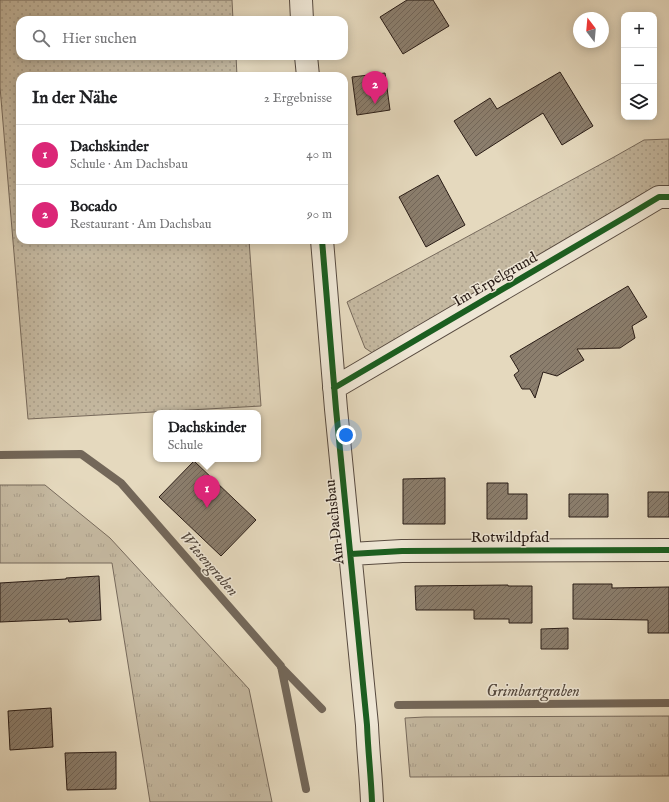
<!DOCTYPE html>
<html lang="de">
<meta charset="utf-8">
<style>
body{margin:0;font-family:"IM FELL English",serif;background:#f6f6f6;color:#202124}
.controls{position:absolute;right:12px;top:12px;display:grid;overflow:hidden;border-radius:8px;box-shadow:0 2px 10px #0003}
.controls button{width:36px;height:36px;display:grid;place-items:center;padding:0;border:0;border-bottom:1px solid #e0e0e0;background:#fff;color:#202124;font:20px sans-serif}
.compass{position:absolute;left:573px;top:12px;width:36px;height:36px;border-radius:50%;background:#fff;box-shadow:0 2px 10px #0003;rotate:344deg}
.you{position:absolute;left:346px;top:435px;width:14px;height:14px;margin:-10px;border:3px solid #fff;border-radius:50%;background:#1a73e8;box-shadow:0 0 0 6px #1a73e833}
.badge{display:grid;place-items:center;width:26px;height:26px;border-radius:50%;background:#db2777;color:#fff;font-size:13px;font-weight:700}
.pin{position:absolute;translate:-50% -33px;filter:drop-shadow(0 1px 2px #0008)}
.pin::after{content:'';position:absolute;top:21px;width:14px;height:12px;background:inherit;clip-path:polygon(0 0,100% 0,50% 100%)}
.popup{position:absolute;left:153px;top:410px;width:108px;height:52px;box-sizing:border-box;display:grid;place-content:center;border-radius:8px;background:#fff;filter:drop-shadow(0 1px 3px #0005);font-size:13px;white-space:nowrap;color:#757577}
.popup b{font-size:15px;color:#202124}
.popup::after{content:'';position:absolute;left:50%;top:100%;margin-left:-8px;border:8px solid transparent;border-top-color:#fff}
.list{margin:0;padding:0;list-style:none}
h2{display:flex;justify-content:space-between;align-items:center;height:52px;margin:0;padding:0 16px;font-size:17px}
h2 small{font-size:13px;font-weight:400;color:#757577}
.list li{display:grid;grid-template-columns:26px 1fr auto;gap:12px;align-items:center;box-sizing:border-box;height:60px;padding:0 16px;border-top:1px solid #e0e0e0}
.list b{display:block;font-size:15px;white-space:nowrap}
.list p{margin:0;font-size:13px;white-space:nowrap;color:#757577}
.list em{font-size:13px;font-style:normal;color:#757577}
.icon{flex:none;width:22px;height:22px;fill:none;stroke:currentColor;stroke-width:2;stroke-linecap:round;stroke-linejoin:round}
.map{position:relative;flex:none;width:669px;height:802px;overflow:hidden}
.search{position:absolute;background:#fff;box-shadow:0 2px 10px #0003;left:16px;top:16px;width:332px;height:44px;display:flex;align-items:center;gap:10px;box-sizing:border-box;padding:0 14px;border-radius:12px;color:#757577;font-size:15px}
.panel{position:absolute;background:#fff;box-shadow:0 2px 10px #0003;left:16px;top:72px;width:332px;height:172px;border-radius:12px}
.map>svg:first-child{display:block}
.grass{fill:url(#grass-dots);stroke:#776a5c}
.park{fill:url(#park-tufts);stroke:#776a5c}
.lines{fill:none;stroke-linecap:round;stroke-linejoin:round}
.stream{stroke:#736759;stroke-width:8}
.building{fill:url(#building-hatch);stroke:#291c16}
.minor-casing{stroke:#584b40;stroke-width:24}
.minor{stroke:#eee6d5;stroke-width:22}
.cycleway-casing{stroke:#eee6d5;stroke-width:8}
.cycleway{stroke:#1b5e20;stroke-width:6}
.labels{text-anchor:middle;stroke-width:3;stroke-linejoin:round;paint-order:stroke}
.street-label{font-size:15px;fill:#291c16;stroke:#eee6d5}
.water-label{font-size:16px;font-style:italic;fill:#54483d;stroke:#eee6d5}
</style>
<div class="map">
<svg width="669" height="802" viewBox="0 0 669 802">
<defs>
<pattern id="grass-dots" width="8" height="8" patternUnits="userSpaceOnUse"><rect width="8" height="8" fill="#c5b9a1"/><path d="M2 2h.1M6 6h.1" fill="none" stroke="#a99e8a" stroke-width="1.8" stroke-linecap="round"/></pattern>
<pattern id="park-tufts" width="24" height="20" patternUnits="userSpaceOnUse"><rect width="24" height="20" fill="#c5b9a1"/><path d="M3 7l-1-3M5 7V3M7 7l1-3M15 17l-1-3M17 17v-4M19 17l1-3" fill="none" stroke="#a99e8a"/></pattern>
<pattern id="building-hatch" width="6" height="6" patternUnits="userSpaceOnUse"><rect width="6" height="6" fill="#8b7e6d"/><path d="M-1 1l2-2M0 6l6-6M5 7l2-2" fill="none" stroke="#726659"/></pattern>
</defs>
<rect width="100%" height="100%" fill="#e5d9be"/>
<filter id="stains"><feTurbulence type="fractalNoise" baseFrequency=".005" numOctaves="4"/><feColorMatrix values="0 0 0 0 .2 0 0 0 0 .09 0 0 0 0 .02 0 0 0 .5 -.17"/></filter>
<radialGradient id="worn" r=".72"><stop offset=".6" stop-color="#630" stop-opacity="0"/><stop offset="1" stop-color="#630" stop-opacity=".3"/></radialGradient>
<path class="grass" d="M0,0H232L233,20H20V56H236L237,76H20V240H249L261,406L28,419L0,87Z
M669,139V187L660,186L642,194L374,354L365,348L347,302L614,157L644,140Z"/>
<path class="park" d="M0,485H45L110,538L249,689L272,802H150L112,563H0Z
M669,716V776L410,777L405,718L425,717Z"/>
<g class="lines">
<path class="stream" d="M0,455L81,454L121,483L281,666L306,789
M281,667L322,709
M398,705L669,703"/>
</g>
<path class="building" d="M407,0H433L449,26L403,54L380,17Z
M560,72L593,126L562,145L543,113L476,156L454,121L490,98L497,109Z
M385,73L390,110L357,115L352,77Z
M438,175L465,225L426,247L399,197Z
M628,286L647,317L632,326L635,338L620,348L577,349L584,360L557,376L543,372L535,398L530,389H522L514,375L519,371L510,356Z
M194,461L256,520L221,556L159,497Z
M445,478V524H403V479Z
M487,483H508V494H527V519H487Z
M648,492H669V517H648Z
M569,494H608V517H569Z
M99,576L101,620L69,622L68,619L0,622V583L66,579V578Z
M573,584H612V588L669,587V633H648V620L573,619Z
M508,585V586H532V623H509V619H474V610H416L415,586Z
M568,628V649H541V629Z
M51,708L53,747L10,750L8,711Z
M116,752V789L67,790L65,753Z"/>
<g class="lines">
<g class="minor-casing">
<path id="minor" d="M301,0L302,20
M306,56L308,76
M322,240L336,409L367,725C368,751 371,776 372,802
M334,388L629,215L659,197H669
M351,554L402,551L669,550"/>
</g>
<use href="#minor" class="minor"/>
<g class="cycleway-casing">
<path id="cycleway" d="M322,240L336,409L367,725C368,751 371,776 372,802
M334,388L629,215L659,197H669
M351,554L402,551L669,550"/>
</g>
<use href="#cycleway" class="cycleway"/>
</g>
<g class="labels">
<g class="street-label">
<text transform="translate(495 279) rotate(-30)" y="5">Im Erpelgrund</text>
<text transform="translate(334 522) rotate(-96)" y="5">Am Dachsbau</text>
<text x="510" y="542">Rotwildpfad</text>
</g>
<g class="water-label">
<text transform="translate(210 563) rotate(49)" y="6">Wiesengraben</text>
<text x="533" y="696">Grimbartgraben</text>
</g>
</g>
<rect width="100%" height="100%" filter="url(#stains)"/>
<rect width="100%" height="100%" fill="url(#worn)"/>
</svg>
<div class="controls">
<button>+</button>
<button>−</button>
<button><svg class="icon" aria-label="layers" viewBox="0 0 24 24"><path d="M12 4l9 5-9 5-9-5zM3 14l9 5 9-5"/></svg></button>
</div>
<svg class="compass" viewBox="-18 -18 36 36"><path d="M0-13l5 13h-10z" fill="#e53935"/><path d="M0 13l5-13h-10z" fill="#757577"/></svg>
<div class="you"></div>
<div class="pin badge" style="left:207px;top:508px">1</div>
<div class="popup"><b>Dachskinder</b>Schule</div>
<div class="pin badge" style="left:375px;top:104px">2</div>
<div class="search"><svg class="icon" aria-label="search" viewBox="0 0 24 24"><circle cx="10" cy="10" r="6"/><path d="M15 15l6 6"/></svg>Hier suchen</div>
<section class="panel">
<h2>In der Nähe<small>2 Ergebnisse</small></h2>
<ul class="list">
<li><span class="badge">1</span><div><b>Dachskinder</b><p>Schule · Am Dachsbau</p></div><em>40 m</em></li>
<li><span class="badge">2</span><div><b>Bocado</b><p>Restaurant · Am Dachsbau</p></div><em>90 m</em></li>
</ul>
</section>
</div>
